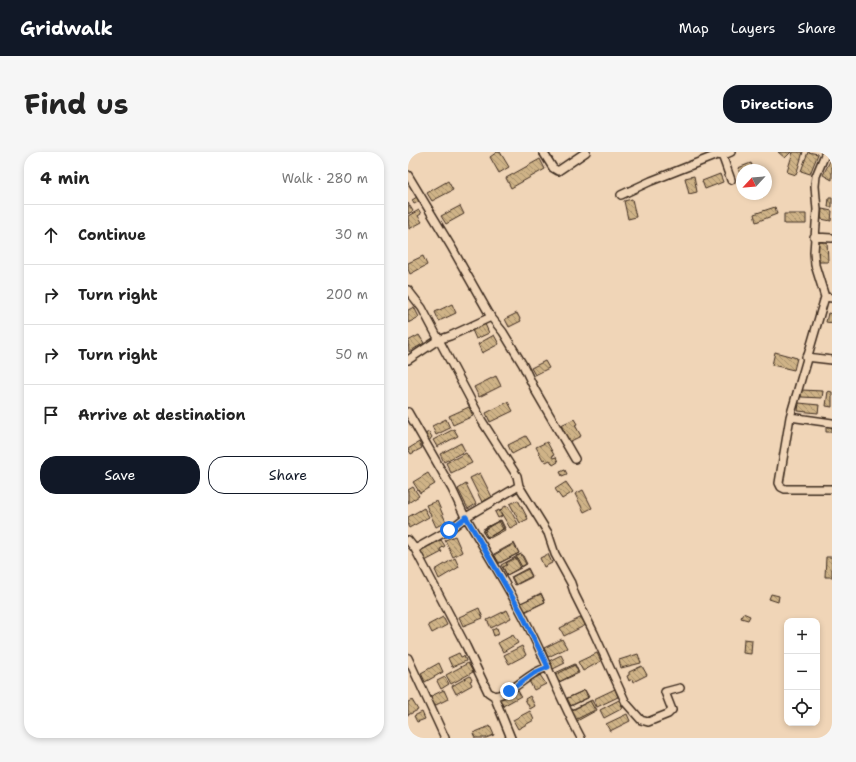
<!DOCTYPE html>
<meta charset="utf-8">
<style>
body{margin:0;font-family:"Shantell Sans",sans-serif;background:#f6f6f6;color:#222}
.controls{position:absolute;right:12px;bottom:12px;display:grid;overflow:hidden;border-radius:8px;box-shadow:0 2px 6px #0003}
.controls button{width:36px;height:36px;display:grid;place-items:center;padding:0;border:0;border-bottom:1px solid #e0e0e0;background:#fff;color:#222;font:20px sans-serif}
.compass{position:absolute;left:328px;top:12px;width:36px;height:36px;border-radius:50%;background:#fff;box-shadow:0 2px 6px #0003;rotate:244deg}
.stop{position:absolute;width:12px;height:12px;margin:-9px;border:3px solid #1a73e8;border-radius:50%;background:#fff}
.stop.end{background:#1a73e8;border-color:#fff;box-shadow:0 1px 4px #0008}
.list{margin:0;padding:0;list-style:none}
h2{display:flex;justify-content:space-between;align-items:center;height:52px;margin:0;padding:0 16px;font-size:17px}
h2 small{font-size:13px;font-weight:400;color:#767676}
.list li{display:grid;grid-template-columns:26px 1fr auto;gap:12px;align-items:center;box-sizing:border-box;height:60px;padding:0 16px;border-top:1px solid #e0e0e0}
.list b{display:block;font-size:15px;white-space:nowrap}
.list em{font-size:13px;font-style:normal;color:#767676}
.actions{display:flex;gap:8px;padding:12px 16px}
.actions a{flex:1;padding:9px 0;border:1px solid #111827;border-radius:16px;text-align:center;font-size:14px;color:#111827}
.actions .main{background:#111827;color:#fff}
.icon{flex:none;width:22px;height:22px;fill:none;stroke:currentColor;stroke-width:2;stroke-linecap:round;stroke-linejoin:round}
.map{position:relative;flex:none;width:424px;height:586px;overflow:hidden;border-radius:16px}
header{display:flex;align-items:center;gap:24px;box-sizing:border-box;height:56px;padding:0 20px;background:#111827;color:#fff}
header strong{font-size:19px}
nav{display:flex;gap:22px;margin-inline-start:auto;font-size:14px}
.intro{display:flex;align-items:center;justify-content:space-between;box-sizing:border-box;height:96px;padding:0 24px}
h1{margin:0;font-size:28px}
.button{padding:10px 18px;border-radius:16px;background:#111827;color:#fff;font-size:14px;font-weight:700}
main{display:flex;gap:24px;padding:0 24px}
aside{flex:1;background:#fff;border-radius:16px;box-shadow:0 2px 6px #0003}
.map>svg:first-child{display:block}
.building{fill:url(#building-back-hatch);stroke:#3b2a1e}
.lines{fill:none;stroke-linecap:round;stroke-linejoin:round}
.minor-casing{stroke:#3b2a1e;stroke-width:10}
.minor{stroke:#f0d5b7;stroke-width:7}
.route{stroke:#1a73e8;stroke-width:5}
</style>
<header>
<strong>Gridwalk</strong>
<nav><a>Map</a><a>Layers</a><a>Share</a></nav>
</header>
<div class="intro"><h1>Find us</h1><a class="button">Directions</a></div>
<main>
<aside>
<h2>4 min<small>Walk · 280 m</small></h2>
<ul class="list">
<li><svg class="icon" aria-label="ahead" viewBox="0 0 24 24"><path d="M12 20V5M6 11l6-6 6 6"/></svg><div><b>Continue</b></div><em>30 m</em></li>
<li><svg class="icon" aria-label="right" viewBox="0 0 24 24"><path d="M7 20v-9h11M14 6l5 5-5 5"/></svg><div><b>Turn right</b></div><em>200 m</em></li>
<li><svg class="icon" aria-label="right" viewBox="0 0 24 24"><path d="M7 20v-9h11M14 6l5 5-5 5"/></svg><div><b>Turn right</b></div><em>50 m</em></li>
<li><svg class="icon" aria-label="arrive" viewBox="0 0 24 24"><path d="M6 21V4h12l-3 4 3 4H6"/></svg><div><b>Arrive at destination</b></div></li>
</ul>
<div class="actions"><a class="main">Save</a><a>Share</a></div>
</aside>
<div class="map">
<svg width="424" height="586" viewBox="0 0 424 586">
<defs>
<pattern id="building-back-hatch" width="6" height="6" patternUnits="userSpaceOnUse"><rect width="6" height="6" fill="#cfb387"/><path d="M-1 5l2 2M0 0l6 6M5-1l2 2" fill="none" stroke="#a9926e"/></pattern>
</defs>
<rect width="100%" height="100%" fill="#f0d5b7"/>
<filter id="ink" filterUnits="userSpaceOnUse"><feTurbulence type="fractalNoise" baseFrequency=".025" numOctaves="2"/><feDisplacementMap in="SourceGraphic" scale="8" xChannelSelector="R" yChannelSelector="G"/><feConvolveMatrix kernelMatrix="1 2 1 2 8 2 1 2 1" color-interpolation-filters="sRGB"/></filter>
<g filter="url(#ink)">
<path class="building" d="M89,0H92L101,15L91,21L82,5Z
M370,0H383L377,6Z
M385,0H395L388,23L379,20Z
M400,0L410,2L402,22L393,19Z
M132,7L137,17L103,36L98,26Z
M423,7H424V28L415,23Z
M343,11L346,18H334V25H333L330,16Z
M312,22L315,30L297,37L294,29Z
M286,24L289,40L281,42L277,26Z
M40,29L45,38L24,49L19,41Z
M9,45L12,49L6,52L4,48Z
M421,46H424V55H420Z
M224,47L228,65L220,67L216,49Z
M0,51L5,59L0,62Z
M52,54L56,62L38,72L33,64Z
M367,55L369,62L348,70L346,62Z
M414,57L424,59L423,69L413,67Z
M11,58L13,62L10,64L14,70L1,77L0,64Z
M376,62H398V72H376Z
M410,88H419L420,110H411Z
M15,104L19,113L2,122L0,117V111Z
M44,152L48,161L31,169L27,160Z
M6,155L11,165L0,171V158Z
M109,161L113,169L101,175L97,167Z
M420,161L424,162V171L418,170Z
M77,172L81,181L68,187L64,178Z
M11,183L16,191L1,200L0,189Z
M86,183L91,192L74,201L70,192Z
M367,200L389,206L386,218L364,213Z
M137,209L141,216L127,223L123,216Z
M88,224L93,234L71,245L66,235Z
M393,238L415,239L414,246L393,245Z
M420,239L424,240V255L418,254Z
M100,250L105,259L82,270L78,261Z
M391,251L411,253L410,261L390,259Z
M61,255L65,264L45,273L41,264Z
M38,267L42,276L28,283L24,274Z
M166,267L169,272L167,273L173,284L161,290L153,273Z
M418,273L424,274V280H418Z
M46,277L50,284L29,295L25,288Z
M21,280L24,285L21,289L17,282Z
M118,284L123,292L104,302L100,293Z
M11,290L14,296L3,302L0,297Z
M139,290L146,303L144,304L145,306L148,305L150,310L145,313L142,308L138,310L137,307L135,308L128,295Z
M53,291L57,299L36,310L32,302Z
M58,301L64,311L43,321L38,311Z
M157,318L159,322L154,324L152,320Z
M20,321L27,332L12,341L5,330Z
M72,321L84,345L74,350L62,326Z
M158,330L165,340L154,347L147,337Z
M58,332L68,352L60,357L50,337Z
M5,335L11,344L0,351V338Z
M175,338L184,356L176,360L167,342Z
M110,348L120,367L112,371L102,352Z
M29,349L38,370L28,375L18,353Z
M98,354V355L100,354L110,372L102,376L92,359L94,357V356Z
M16,356L21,365L1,376L0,374V365Z
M91,358L94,364L90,366L87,360Z
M92,368L97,378L82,386L81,384L78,385L75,380L78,379L77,376Z
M93,368L97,376L80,386L75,377Z
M91,369L95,377L79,386L74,379Z
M47,384L54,400L45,405L37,388Z
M33,388L37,394L32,397L34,400L17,409L11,399Z
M106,391L111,401L91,411L86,402Z
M106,392L111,401L90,412L86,403Z
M113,402L118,412L99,423L93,413Z
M114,402L119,412L114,415L108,404Z
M140,402L144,411L136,415L132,406Z
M418,405H424V425H417Z
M47,406L51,415L31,427L27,418Z
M108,406L113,416L99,423L95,415L99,413L98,411Z
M120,416L124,424L107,433L103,425Z
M120,417L124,425L108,433L104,425Z
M133,441L137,450L115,461L111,452Z
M133,442L137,450L113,461L110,452Z
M363,442L371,444L370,450L361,447Z
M71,456L75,466L55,474L51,465Z
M99,458L103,466L83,476L79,468Z
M335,461L342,464L340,468L333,466Z
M35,465L39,473L24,481L20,473Z
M174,465L178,473L156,484L152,476Z
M89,476L91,482L86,484L84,478Z
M105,483L110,491L95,500L90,491Z
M154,487L159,496L140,505L136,496Z
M336,487L344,488L343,502L335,501Z
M114,494L118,503L101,512L96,503Z
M51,501L53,505L56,504L58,509L44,515L40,506Z
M189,501L193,509L175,519L170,510Z
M230,502L233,511L213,516L211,508Z
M153,503L157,511L143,518L139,510Z
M31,511L35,520L17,530L13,521Z
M60,511L65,520L43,532L38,523Z
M167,512L171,521L149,531L145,522Z
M167,513L170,520L149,531L145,524Z
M234,514L239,523L225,530L224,527L221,529L219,524L221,523V520Z
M132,523L138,532L126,538L121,529Z
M62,524L64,528L62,529L64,533L48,542L44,534Z
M37,525L41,532L33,537L29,529Z
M109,537L113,544L95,554L91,547Z
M207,537L210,545L189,555L186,547Z
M36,538L40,547L26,554L21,545Z
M177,538L180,546L163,554L159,546Z
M177,538L181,545L160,555L156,548Z
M122,544L127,554L122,557L117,547Z
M4,548L10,558L0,563V550Z
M184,548L189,558L169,569L163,558Z
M211,548L215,556L196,566L192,558Z
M182,549L187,558L165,569L161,560Z
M122,559L126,568L110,577L105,568Z
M14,560L17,567L9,570L6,564Z
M219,562L222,569L202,579L198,572Z
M82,574L86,583L78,586H67L65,581Z"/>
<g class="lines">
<g class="minor-casing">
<path id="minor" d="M135,0L145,16L150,19L178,0
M313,0L323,28
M0,23L44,96L83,165L95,180L115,213L127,238L167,307
M213,43L243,29L309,3L314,4L323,0
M406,85L424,86
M0,138L14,156L74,269L109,324L111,334
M417,145L407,113L406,100L409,58L407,34L408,24L418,0
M424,146L417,145L382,265L371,331L373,335L377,337H424
M398,205L424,208
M0,208L30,188L42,184L83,165
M0,260L44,337L57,365
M382,265L424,271
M58,365L111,334L140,381L147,402L163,431L167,443L186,481L218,551L233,568L240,570L260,562L264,558L257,540L272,536
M0,388L7,397L58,494L80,540L86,544L103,586
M7,397L41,378L58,365C76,397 96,428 113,460C135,501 151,545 173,586
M0,506L37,586
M86,544C101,542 112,530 125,522C129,519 135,517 140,515"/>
</g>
<use href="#minor" class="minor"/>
</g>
</g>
<g class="lines" filter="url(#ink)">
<path class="route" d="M41,378L58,365L113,460L140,515L126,521L101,539"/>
</g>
</svg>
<div class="controls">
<button>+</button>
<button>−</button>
<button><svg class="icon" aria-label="locate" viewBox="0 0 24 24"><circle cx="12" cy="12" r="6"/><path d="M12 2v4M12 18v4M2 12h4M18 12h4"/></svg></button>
</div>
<svg class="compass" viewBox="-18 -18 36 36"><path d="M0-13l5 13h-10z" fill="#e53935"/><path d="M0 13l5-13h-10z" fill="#767676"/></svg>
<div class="stop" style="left:41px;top:378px"></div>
<div class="stop end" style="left:101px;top:539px"></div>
</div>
</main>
